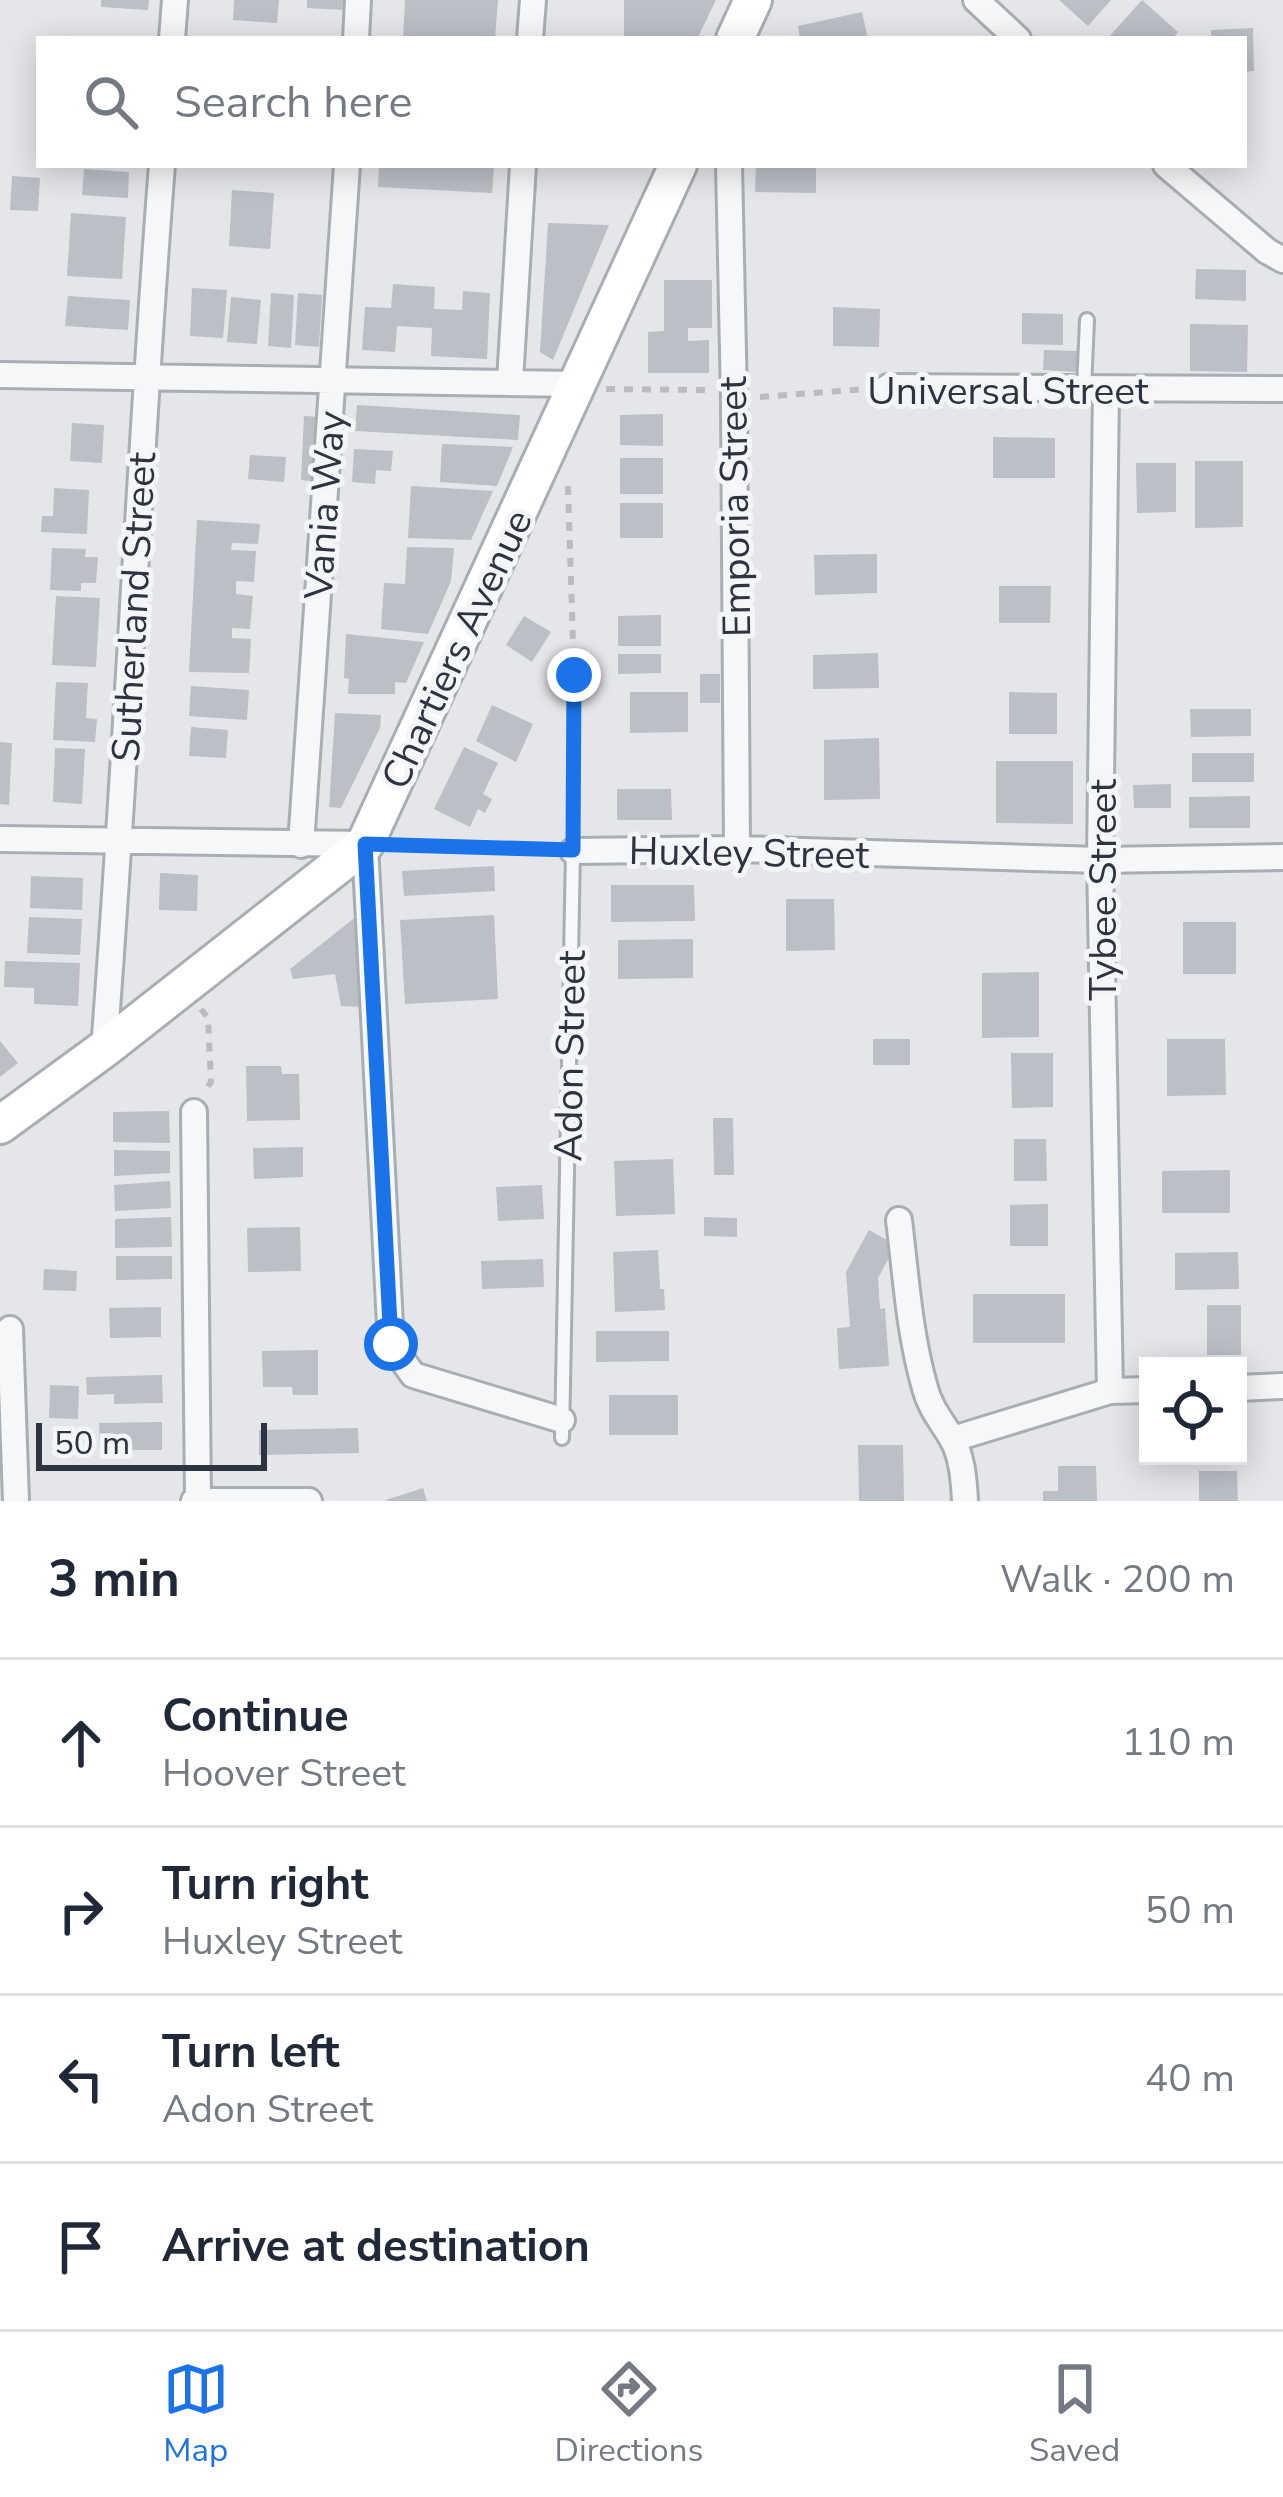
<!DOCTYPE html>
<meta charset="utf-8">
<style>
body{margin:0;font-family:"Nunito Sans",sans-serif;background:#f6f6f7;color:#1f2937}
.controls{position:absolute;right:36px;bottom:36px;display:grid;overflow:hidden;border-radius:0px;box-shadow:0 6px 30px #0003}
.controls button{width:108px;height:108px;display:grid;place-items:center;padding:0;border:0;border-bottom:3px solid #e0e1e3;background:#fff;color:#1f2937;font:60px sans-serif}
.scale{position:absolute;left:36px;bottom:30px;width:231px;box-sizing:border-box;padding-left:12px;border:6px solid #2d3441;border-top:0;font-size:33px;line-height:42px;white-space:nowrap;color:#2d3441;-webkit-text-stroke:9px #f3f5f7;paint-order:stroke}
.stop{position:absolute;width:36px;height:36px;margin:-27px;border:9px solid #1a73e8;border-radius:50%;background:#fff}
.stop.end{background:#1a73e8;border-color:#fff;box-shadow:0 3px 12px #0008}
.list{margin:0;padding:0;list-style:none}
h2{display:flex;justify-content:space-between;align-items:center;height:156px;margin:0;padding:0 48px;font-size:51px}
h2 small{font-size:39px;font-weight:400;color:#747a83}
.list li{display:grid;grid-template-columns:78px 1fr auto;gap:36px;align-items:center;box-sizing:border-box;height:168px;padding:0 48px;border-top:3px solid #e0e1e3}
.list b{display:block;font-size:45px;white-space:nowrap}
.list p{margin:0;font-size:39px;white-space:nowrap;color:#747a83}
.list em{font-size:39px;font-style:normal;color:#747a83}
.icon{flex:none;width:66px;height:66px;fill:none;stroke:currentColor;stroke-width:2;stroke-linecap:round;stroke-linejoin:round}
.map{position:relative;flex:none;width:1283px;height:1501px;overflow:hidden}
.search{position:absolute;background:#fff;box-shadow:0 6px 30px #0003;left:36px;right:36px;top:36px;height:132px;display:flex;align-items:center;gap:30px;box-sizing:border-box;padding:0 42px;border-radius:0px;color:#747a83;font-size:45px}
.sheet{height:828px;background:#fff}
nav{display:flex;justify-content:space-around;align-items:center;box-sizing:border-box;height:168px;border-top:3px solid #e0e1e3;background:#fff;font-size:33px;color:#747a83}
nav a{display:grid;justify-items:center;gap:6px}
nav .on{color:#1a73e8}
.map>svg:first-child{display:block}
.building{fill:#bbbfc6}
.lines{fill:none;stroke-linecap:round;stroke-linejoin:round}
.lane-casing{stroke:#a9adb4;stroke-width:18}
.street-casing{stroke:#a9adb4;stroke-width:30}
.secondary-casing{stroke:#a9adb4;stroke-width:42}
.path{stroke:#babcc2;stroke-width:6;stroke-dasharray:9 9;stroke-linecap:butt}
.lane{stroke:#f6f7f9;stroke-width:12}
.street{stroke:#f6f7f9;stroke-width:24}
.secondary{stroke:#fff;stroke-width:36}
.route{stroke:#1a73e8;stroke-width:15}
.labels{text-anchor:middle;stroke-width:10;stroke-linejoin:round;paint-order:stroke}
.street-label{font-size:39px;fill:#2d3441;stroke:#f3f5f7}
</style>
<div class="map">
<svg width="1283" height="1501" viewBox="0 0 1283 1501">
<rect width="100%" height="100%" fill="#e4e6ea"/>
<path class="building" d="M101,0H149L148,10L101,7Z
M234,0H279L277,23L233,20Z
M307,0H346L345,10L307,8Z
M405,0H498L495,39H403Z
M624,0H716L697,39H624Z
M1059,0H1111L1088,26Z
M1142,0L1178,32L1172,39H1107Z
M862,12L868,39H800L798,26Z
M1253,28L1254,71L1244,72V39H1211V30Z
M379,165H494L492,193L378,187Z
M756,165H816V193L755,192Z
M84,169L129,172L128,198L82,195Z
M12,176L40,178L38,211L10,210Z
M232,190L274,193L270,249L229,246Z
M71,213L126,217L122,279L67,276Z
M548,223L609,225L553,360L540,352Z
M1196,269L1246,270V301L1195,299Z
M664,280H712V328H688V341L709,340V373H648V332L664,331Z
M393,284L435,287L434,309L462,310L463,291L490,293L487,359L431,356L432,328L397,326L395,352L362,350L365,307L391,308Z
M192,288L227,290L223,338L190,336Z
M271,293L294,295L291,348L268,346Z
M298,293L322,295L319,347L295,345Z
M68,296L130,300L128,330L65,326Z
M231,297L261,300L257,344L227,342Z
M833,307L880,309L879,347L833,346Z
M1022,313L1063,314V345L1022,344Z
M1190,324L1248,325L1247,372L1190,371Z
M1044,350L1078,351V372L1043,370Z
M357,405L520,415L518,440L355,431Z
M663,414V446L620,445V415Z
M304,416L321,417L318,482L301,480Z
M72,423L104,425L102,463L70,461Z
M993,437L1055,438V478H993Z
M442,444L513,447L497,486L440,482Z
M354,449L393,451L391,471L376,470L375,484L352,482Z
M250,455L286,457L284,482L248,479Z
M620,458H663V494H620Z
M1195,461H1243V527L1195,528Z
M1136,463H1176V512L1137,513Z
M411,486L493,491L471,540L408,538Z
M54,488L89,490L87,534L41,532L42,516H53Z
M620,503H663V538H620Z
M197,520L260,524L258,544L232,543L231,550L256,551L254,582L236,581V594L253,596L250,629L232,628V638L251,639L249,673L189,672Z
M407,547L454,548L451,581L428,634L381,629L384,583L405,584Z
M52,548L86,549L85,557H98L96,583H81V591L50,590Z
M877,554V593L815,595L814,555Z
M999,586H1051L1050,623H999Z
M56,596L100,598L96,667L52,665Z
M661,615V646H618V616Z
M524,616L551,632L532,662L506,645Z
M346,634L424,642L406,683L395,682V694H348L349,679L344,678Z
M878,653L879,688L813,689V655Z
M618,654H661V673L618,674Z
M700,674H720V703H700Z
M56,682L88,683L86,718L97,719L95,742L53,740Z
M191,686L249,690L247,720L189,716Z
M630,692H688V732L630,733Z
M1009,692L1057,693V734H1009Z
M492,705L533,724L516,762L476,741Z
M1190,709H1251V736L1191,737Z
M335,713L381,715L380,728L341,808L329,807Z
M191,727L228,730L226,758L189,756Z
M879,738L880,799L824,800V740Z
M0,742L12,743L9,805L0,804Z
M464,747L498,763L483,794L492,799L485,813L478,809L470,827L434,809Z
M55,748L85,749L82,804L53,802Z
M1192,753H1254V782H1192Z
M996,761H1073V824L996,823Z
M1171,784V808H1134L1133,785Z
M617,789H671L672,820H617Z
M1250,796V828H1189V797Z
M494,866L495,891L404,896L402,871Z
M160,873L198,875L197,911L159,910Z
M31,876L83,878L82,910L30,908Z
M611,885H694L695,921L611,922Z
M786,899H834L835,950L786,951Z
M362,912L364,1007L341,1006L335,974L293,979L290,969Z
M494,915L498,999L405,1004L400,920Z
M29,917L82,919L80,955L27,953Z
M1183,922H1236V974H1183Z
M693,939V978L618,979V940Z
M5,961L80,963L78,1006L34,1004V988L4,987Z
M1039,972V1037L982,1038V973Z
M873,1039H910V1065H873Z
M1167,1039H1225L1226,1095L1167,1096Z
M0,1041L18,1063L0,1077Z
M1011,1053H1053V1107L1012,1108Z
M246,1066H281L282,1074H299L300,1120L247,1121Z
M169,1111L170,1143L113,1142V1112Z
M713,1118H733L734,1175H714Z
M1014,1139H1046L1047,1181H1014Z
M303,1147V1177L254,1179L253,1148Z
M114,1150L170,1151V1173L114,1176Z
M673,1159L675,1214L616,1216L614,1161Z
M1230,1170V1213H1162V1171Z
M170,1181L171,1208L115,1211L114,1185Z
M542,1185L544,1219L498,1221L496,1187Z
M1048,1204V1246H1010V1205Z
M171,1217L172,1247L115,1248V1219Z
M704,1217L737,1218V1237L704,1236Z
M300,1227L301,1271L248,1272L247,1228Z
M869,1230L896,1245L878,1278L880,1309L885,1308L889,1366L839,1369L837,1328L850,1327L846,1272Z
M658,1250L660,1289H664L665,1310L615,1312L613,1252Z
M1238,1252L1239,1289L1175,1290V1253Z
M116,1256H172V1279L116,1280Z
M543,1259L544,1287L482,1289L481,1261Z
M44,1269L77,1271L76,1291L43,1290Z
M973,1294H1065V1343H973Z
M1207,1305H1241V1355H1207Z
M161,1307V1337L110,1338L109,1308Z
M596,1331H669V1361L596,1362Z
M318,1350V1395H293L292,1387H263L262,1351Z
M162,1375L163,1403L114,1404V1394L87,1395L86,1377Z
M50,1385L79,1386L78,1419L49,1418Z
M609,1395H678V1435H609Z
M162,1422V1450H100L99,1423Z
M358,1428L359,1453L259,1455V1430Z
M858,1445H903L904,1501H859Z
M1058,1466H1096L1097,1501H1043V1491H1058Z
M1199,1471H1237L1238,1501H1199Z
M423,1488L427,1501H387L386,1500Z"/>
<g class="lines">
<g class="lane-casing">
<path id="lane" d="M1084,388L1087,320
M562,1438L573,851"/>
</g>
<g class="street-casing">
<path id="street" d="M976,0L1018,39
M172,39L175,0
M356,39L358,0
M530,39L533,0
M729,165L734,399L737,849
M1166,165L1267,251L1283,260
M0,375L576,384
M510,381L523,165
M888,387L1283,389
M1106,389L1100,860L1110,1391
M0,839L365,844L391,1344L413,1375L562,1420
M301,845L347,165
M573,851L737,849L1100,860L1283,857
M104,1049C127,754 139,459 162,165
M194,1112L198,1500
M899,1220C906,1276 909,1333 925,1388C930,1408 941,1420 951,1437C962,1455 964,1480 965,1501
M10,1329L16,1501
M1238,1388L1283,1386
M953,1439L1110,1391L1148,1390
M194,1501H309"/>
</g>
<g class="secondary-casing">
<path id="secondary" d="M735,39L753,0
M0,1125L104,1049L365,844L678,165"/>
</g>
<path class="path" d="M606,389L707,390
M760,397L866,389
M568,486L574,675L573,827
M399,845L548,850
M201,1009L208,1018L211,1082L207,1088"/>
<use href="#lane" class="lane"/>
<use href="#street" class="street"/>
<use href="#secondary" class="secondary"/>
</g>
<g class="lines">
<path class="route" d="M391,1344L365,844L573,850L574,675"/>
</g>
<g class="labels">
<g class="street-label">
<text x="1008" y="404">Universal Street</text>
<text transform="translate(324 505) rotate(-86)" y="14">Vania Way</text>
<text transform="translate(734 507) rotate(-91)" y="14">Emporia Street</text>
<text transform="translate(133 607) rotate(-87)" y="14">Sutherland Street</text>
<text transform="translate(456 649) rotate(-65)" y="14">Chartiers Avenue</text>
<text transform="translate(749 852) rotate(1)" y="14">Huxley Street</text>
<text transform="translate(1102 890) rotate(-90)" y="14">Tybee Street</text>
<text transform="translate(569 1056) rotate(-89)" y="14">Adon Street</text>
</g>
</g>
</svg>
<div class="controls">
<button><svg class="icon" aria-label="locate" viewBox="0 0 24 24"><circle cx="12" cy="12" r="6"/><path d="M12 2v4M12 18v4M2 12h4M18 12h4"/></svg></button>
</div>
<div class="scale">50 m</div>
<div class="stop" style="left:391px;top:1344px"></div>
<div class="stop end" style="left:574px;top:675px"></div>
<div class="search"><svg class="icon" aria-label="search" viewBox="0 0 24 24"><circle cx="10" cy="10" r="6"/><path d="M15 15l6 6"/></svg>Search here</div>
</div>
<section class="sheet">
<h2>3 min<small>Walk · 200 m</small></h2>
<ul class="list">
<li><svg class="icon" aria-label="ahead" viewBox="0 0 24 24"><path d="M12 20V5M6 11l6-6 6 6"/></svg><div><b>Continue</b><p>Hoover Street</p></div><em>110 m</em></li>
<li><svg class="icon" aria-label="right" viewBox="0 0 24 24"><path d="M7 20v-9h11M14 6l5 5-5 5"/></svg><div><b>Turn right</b><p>Huxley Street</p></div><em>50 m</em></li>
<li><svg class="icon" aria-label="left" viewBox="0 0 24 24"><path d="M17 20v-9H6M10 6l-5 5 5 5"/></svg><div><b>Turn left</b><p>Adon Street</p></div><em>40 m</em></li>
<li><svg class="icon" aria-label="arrive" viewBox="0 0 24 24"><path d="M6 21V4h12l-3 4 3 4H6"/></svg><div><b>Arrive at destination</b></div></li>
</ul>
</section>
<nav>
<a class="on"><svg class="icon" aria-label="map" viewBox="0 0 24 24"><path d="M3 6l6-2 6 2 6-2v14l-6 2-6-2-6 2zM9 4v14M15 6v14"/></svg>Map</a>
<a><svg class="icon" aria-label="directions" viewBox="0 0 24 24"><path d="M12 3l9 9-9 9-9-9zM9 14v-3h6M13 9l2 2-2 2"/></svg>Directions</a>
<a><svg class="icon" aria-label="saved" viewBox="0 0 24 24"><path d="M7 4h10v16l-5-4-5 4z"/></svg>Saved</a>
</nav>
